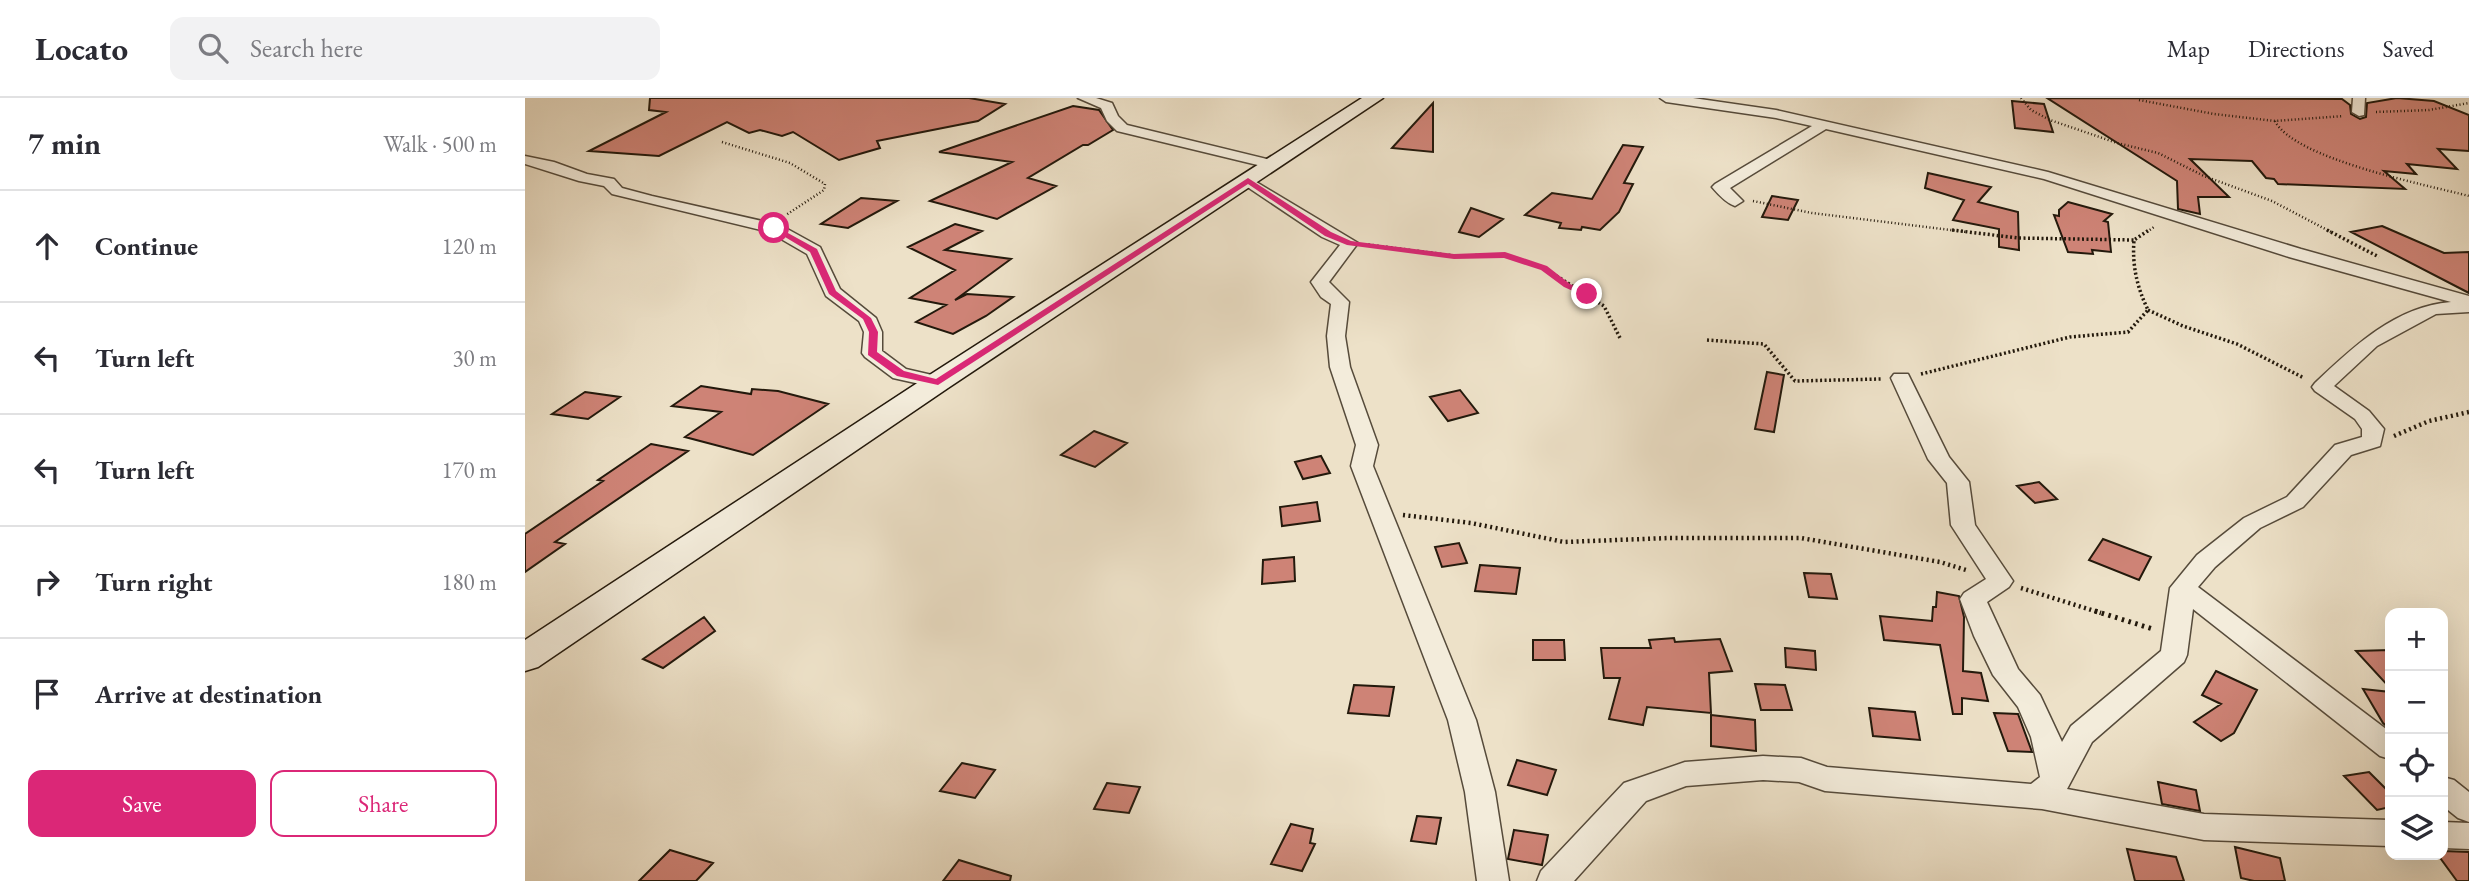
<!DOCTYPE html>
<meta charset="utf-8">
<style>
body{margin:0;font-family:"EB Garamond",serif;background:#f2f2f3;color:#2b2b33}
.controls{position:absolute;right:21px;bottom:21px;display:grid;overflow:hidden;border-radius:14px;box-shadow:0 7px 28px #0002}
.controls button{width:63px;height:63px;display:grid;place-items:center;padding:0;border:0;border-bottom:2px solid #e1e1e2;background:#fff;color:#2b2b33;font:35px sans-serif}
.stop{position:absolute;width:21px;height:21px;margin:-16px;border:5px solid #db2777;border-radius:50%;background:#fff}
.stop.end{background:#db2777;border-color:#fff;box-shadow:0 2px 7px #0008}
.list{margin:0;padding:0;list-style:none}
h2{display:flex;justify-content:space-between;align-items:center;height:91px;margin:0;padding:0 28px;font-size:30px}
h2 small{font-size:23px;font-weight:400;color:#7c7c81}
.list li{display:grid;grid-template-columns:46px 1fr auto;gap:21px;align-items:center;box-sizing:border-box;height:112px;padding:0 28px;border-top:2px solid #e1e1e2}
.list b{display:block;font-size:26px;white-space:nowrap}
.list em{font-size:23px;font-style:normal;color:#7c7c81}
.actions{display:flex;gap:14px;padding:21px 28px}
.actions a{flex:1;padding:16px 0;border:2px solid #db2777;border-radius:14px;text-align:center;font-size:24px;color:#db2777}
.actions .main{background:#db2777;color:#fff}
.icon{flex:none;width:38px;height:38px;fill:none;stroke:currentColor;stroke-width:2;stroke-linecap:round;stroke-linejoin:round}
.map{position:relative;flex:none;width:1944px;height:783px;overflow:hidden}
header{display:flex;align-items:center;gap:42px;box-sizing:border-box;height:98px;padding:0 35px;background:#fff;border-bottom:2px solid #e1e1e2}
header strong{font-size:33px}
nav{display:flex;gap:38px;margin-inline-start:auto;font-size:24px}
.search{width:490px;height:63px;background:#f2f2f3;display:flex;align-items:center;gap:18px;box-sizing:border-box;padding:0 24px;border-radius:14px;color:#7c7c81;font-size:26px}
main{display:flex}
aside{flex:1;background:#fff}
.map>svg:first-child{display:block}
.building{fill:#ce8376;stroke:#23190c;stroke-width:2}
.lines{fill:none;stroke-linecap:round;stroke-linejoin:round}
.street-casing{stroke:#564b3b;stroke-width:3}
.secondary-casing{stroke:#23190c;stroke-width:3}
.path-far3{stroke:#23190c;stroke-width:2.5;stroke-dasharray:1 2.5;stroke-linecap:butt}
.path-far2{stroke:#23190c;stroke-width:3.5;stroke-dasharray:2 2.5;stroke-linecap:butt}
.path-far1{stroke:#23190c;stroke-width:4.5;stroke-dasharray:2 3.5;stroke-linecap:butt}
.path{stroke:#23190c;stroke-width:5;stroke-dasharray:2.5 4.5;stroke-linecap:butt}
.street{fill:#f3ecdb;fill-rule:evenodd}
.secondary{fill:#f3ecdb;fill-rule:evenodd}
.route{fill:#db2777}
</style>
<header>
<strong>Locato</strong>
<div class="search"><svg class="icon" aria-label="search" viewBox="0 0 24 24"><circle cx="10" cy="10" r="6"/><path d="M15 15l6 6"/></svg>Search here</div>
<nav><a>Map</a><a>Directions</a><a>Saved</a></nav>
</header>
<main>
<aside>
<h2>7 min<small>Walk · 500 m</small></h2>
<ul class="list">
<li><svg class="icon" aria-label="ahead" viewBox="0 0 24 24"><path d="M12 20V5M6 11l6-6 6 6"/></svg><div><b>Continue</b></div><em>120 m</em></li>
<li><svg class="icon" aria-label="left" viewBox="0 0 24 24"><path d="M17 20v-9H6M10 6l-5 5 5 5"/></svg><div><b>Turn left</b></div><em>30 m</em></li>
<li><svg class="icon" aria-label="left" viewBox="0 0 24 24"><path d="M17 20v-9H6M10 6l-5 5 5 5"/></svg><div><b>Turn left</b></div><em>170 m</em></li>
<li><svg class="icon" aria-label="right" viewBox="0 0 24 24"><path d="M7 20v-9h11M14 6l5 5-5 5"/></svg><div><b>Turn right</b></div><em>180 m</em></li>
<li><svg class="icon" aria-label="arrive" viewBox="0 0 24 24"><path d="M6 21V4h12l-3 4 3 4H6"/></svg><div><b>Arrive at destination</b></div></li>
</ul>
<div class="actions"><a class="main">Save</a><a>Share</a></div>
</aside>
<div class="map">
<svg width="1944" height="783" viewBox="0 0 1944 783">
<rect width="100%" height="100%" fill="#ede1c8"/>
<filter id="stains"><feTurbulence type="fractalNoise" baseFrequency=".00286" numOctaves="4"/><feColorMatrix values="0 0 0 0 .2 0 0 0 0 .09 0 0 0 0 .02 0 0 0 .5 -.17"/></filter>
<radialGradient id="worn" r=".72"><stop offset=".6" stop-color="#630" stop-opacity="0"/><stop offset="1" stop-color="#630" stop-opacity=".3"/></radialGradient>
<path class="building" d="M125,0H444L480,6L453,23L352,43L355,50L314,62L268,34L257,38L235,32L224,35L202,24L134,58L64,53L141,14L124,12Z
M1522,0L1817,1L1825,7L1826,16L1835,21L1841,19L1842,5L1872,0L1909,3L1944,17V53L1913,51L1932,71L1882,66L1891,76L1859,73L1880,91L1753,86L1749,81L1741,80L1727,63L1665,61L1704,99H1673L1675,116L1653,111L1652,83Z
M1487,3L1519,6L1528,34L1490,30Z
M908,5V54L867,50Z
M548,8L574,12L588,32L563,47H558L503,80L531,88L472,121L405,103L487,64L414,54Z
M1098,47L1118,49L1099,85L1108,86L1094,114L1075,132L1057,129L1056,132L1034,130L1036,125L1000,117L1027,95L1067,101Z
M1403,75L1466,89L1453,104L1493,114L1494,152L1474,149V131L1428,122L1439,102L1400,90Z
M1247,98L1273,102L1263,122L1237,119Z
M336,100L372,103L323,130L296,126Z
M1543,104L1587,116L1579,123L1583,124L1586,154L1567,152L1568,156L1543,154L1529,117L1534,118V112Z
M946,110L978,121L954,139L934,134Z
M430,126L457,133L420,152L486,161L430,202L442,196L488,199L461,218L428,236L391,224L421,207L385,200L430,172L383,149Z
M1857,128L1919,155L1944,154V195L1826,134Z
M1242,274L1259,277L1249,334L1230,331Z
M176,288L226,296L227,291L253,293L303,306L228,357L160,339L196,314L147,308Z
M935,292L953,315L923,323L905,299Z
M60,294L95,299L63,321L27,316Z
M569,333L602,345L570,369L536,357Z
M126,346L163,353L30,444L40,446L0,474V436L78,383L73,382Z
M796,358L805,375L778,381L770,364Z
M1514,384L1532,401L1510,405L1492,388Z
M792,404L795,423L757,428L755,409Z
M1578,441L1626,459L1614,482L1564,462Z
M934,445L942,465L917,469L910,449Z
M769,459L770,483L737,486L738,462Z
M955,467L995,470L991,496L950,493Z
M1279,475L1306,476L1312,501L1284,499Z
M1412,494L1434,498L1439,519L1438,573L1456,575L1463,603L1437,600V616H1428L1415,547L1359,542L1355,518L1407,523L1408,509H1411Z
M179,519L190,533L138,570L118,561Z
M1149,540L1150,544L1195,541L1207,573L1184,575L1186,615L1122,609L1118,627L1084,621L1095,580H1079L1076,550H1126L1124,542Z
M1008,542H1039L1040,562H1008Z
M1260,550L1290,553L1291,572L1261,569Z
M1865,552V590L1831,553Z
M1691,573L1732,592L1709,635L1696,643L1669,624L1696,606L1677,597Z
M1230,586L1260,587L1267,612H1236Z
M829,587L869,589L864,618L823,615Z
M1838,591L1865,594V631L1858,625Z
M1344,610L1390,614L1395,642L1348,638Z
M1469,615L1493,616L1507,654L1483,653Z
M1186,617L1230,622L1231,653L1186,648Z
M992,662L1031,672L1022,697L983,687Z
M437,665L470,672L450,700L415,693Z
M1844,674L1865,695V709L1852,712L1819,678Z
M1633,684L1671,692L1675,713L1637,706Z
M582,685L615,689L604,715L569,711Z
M892,718L916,720L911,746L886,743Z
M766,726L788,731L785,745L790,746L777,773L746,766Z
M989,732L1023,737L1017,767L983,761Z
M1710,749L1755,760L1760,783H1729L1716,780Z
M1602,751L1651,759L1659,783H1610Z
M145,752L188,765L171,783H114Z
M1918,753L1944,754V783H1932L1913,757H1918Z
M434,762L486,778L485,783H418Z"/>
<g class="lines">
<g class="street-casing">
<path id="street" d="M553,0H571L587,5L593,18L602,27L750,63L752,66L745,70L592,33L582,23L576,10Z
M1135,0H1168L1251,12L1523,74L1776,151L1944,198V214L1911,216L1852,248L1809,288L1844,313L1859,331L1855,348L1826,357L1778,409L1735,430L1690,469L1673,489L1865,634V661L1855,658L1668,511L1662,557L1659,564L1567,644L1542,691L1679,716L1865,722V748L1679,742L1517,711L1300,693L1274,684L1238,682L1161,688L1121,703L1049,783H1012L1016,773L1099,685L1160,664L1238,658L1276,660L1302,669L1506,686L1515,679L1506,639L1493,609L1468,577L1449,538L1435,501L1439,495L1461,481L1426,427L1422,385L1403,361L1366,280L1369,276H1383L1424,359L1444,384L1450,427L1488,483L1484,489L1462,504L1493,571L1515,597L1537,644L1546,628L1636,553L1645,490L1672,457L1719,420L1762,399L1810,347L1837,339V331L1830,321L1790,293L1787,289L1790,285C1828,249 1871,208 1926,204L1764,159L1519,81L1301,31L1205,90L1218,103L1210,108C1201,105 1193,96 1187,89L1190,86L1287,28L1251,20L1141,4Z
M1828,0H1840L1839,17L1834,18L1827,14Z
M0,58L29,64L62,76L89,81L97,90L127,98L255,127L295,149L315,191L351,220L357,234V253L381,271L420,280L423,284L420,288L413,290L368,280L340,259L337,255L339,234L334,223L301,198L282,156L244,134L87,96L79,88L54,83L0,66Z
M723,79L833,145L804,184L824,204L820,238L825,269L853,347L848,368L951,622L970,694L984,783H952L940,694L923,622L826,368L831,347L805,269L802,238L806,206L796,199L786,184L815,147L797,139L718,86L716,83L718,80Z
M1918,679L1929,682L1944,694V724L1933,720L1918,708Z
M1918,724L1944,725V751L1918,750Z"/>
</g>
<g class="secondary-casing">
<path id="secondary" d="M837,0H858L423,290L13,569L0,573V542L403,278Z"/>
</g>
<path class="path-far3" d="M1496,0L1506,12L1525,22L1592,45L1633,55L1679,78L1747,103L1806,134
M1614,2L1689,16L1750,23L1818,18
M1851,14L1904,12L1944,5
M1750,23C1769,61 1902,87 1944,98
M197,44L265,65L300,86L299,92L261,117
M1228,103L1287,115L1442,134
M1622,134L1629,129"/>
<path class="path-far2" d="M1427,132L1493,140L1609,142
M1802,132L1854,159
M843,147L929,158L980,157L1019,170L1079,208L1095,240
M1623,212L1658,228L1712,246L1779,280
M1182,242L1239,246L1270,283L1356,281
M1396,276L1545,239L1603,234L1623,212C1612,189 1607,168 1609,142L1624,132"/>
<path class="path-far1" d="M1869,338L1904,323L1944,314
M878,417L946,425L1039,444L1144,440H1276L1415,464L1441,472
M1496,490L1576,515"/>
<path class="path" d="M1570,513L1628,531"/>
<use href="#street" class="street"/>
<use href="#secondary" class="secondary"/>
</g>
<path class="route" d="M723,80L806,134L826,143L929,156L980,154L1022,168L1045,186L1067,196L1059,198L1039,189L1016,172L979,160L929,161L822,147L800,138L723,86L413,287L372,278L343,257L344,234L338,221L304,196L285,154L245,130L252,129L292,151L311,193L346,220L353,234L352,254L379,273L411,281Z"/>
<rect width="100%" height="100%" filter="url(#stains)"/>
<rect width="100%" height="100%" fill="url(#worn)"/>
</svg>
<div class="controls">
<button>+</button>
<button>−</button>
<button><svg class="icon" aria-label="locate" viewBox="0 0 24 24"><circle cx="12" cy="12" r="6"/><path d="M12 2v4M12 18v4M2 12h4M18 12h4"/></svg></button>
<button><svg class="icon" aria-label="layers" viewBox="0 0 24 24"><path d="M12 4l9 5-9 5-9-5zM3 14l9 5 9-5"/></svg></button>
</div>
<div class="stop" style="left:249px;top:130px"></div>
<div class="stop end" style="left:1062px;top:196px"></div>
</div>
</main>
